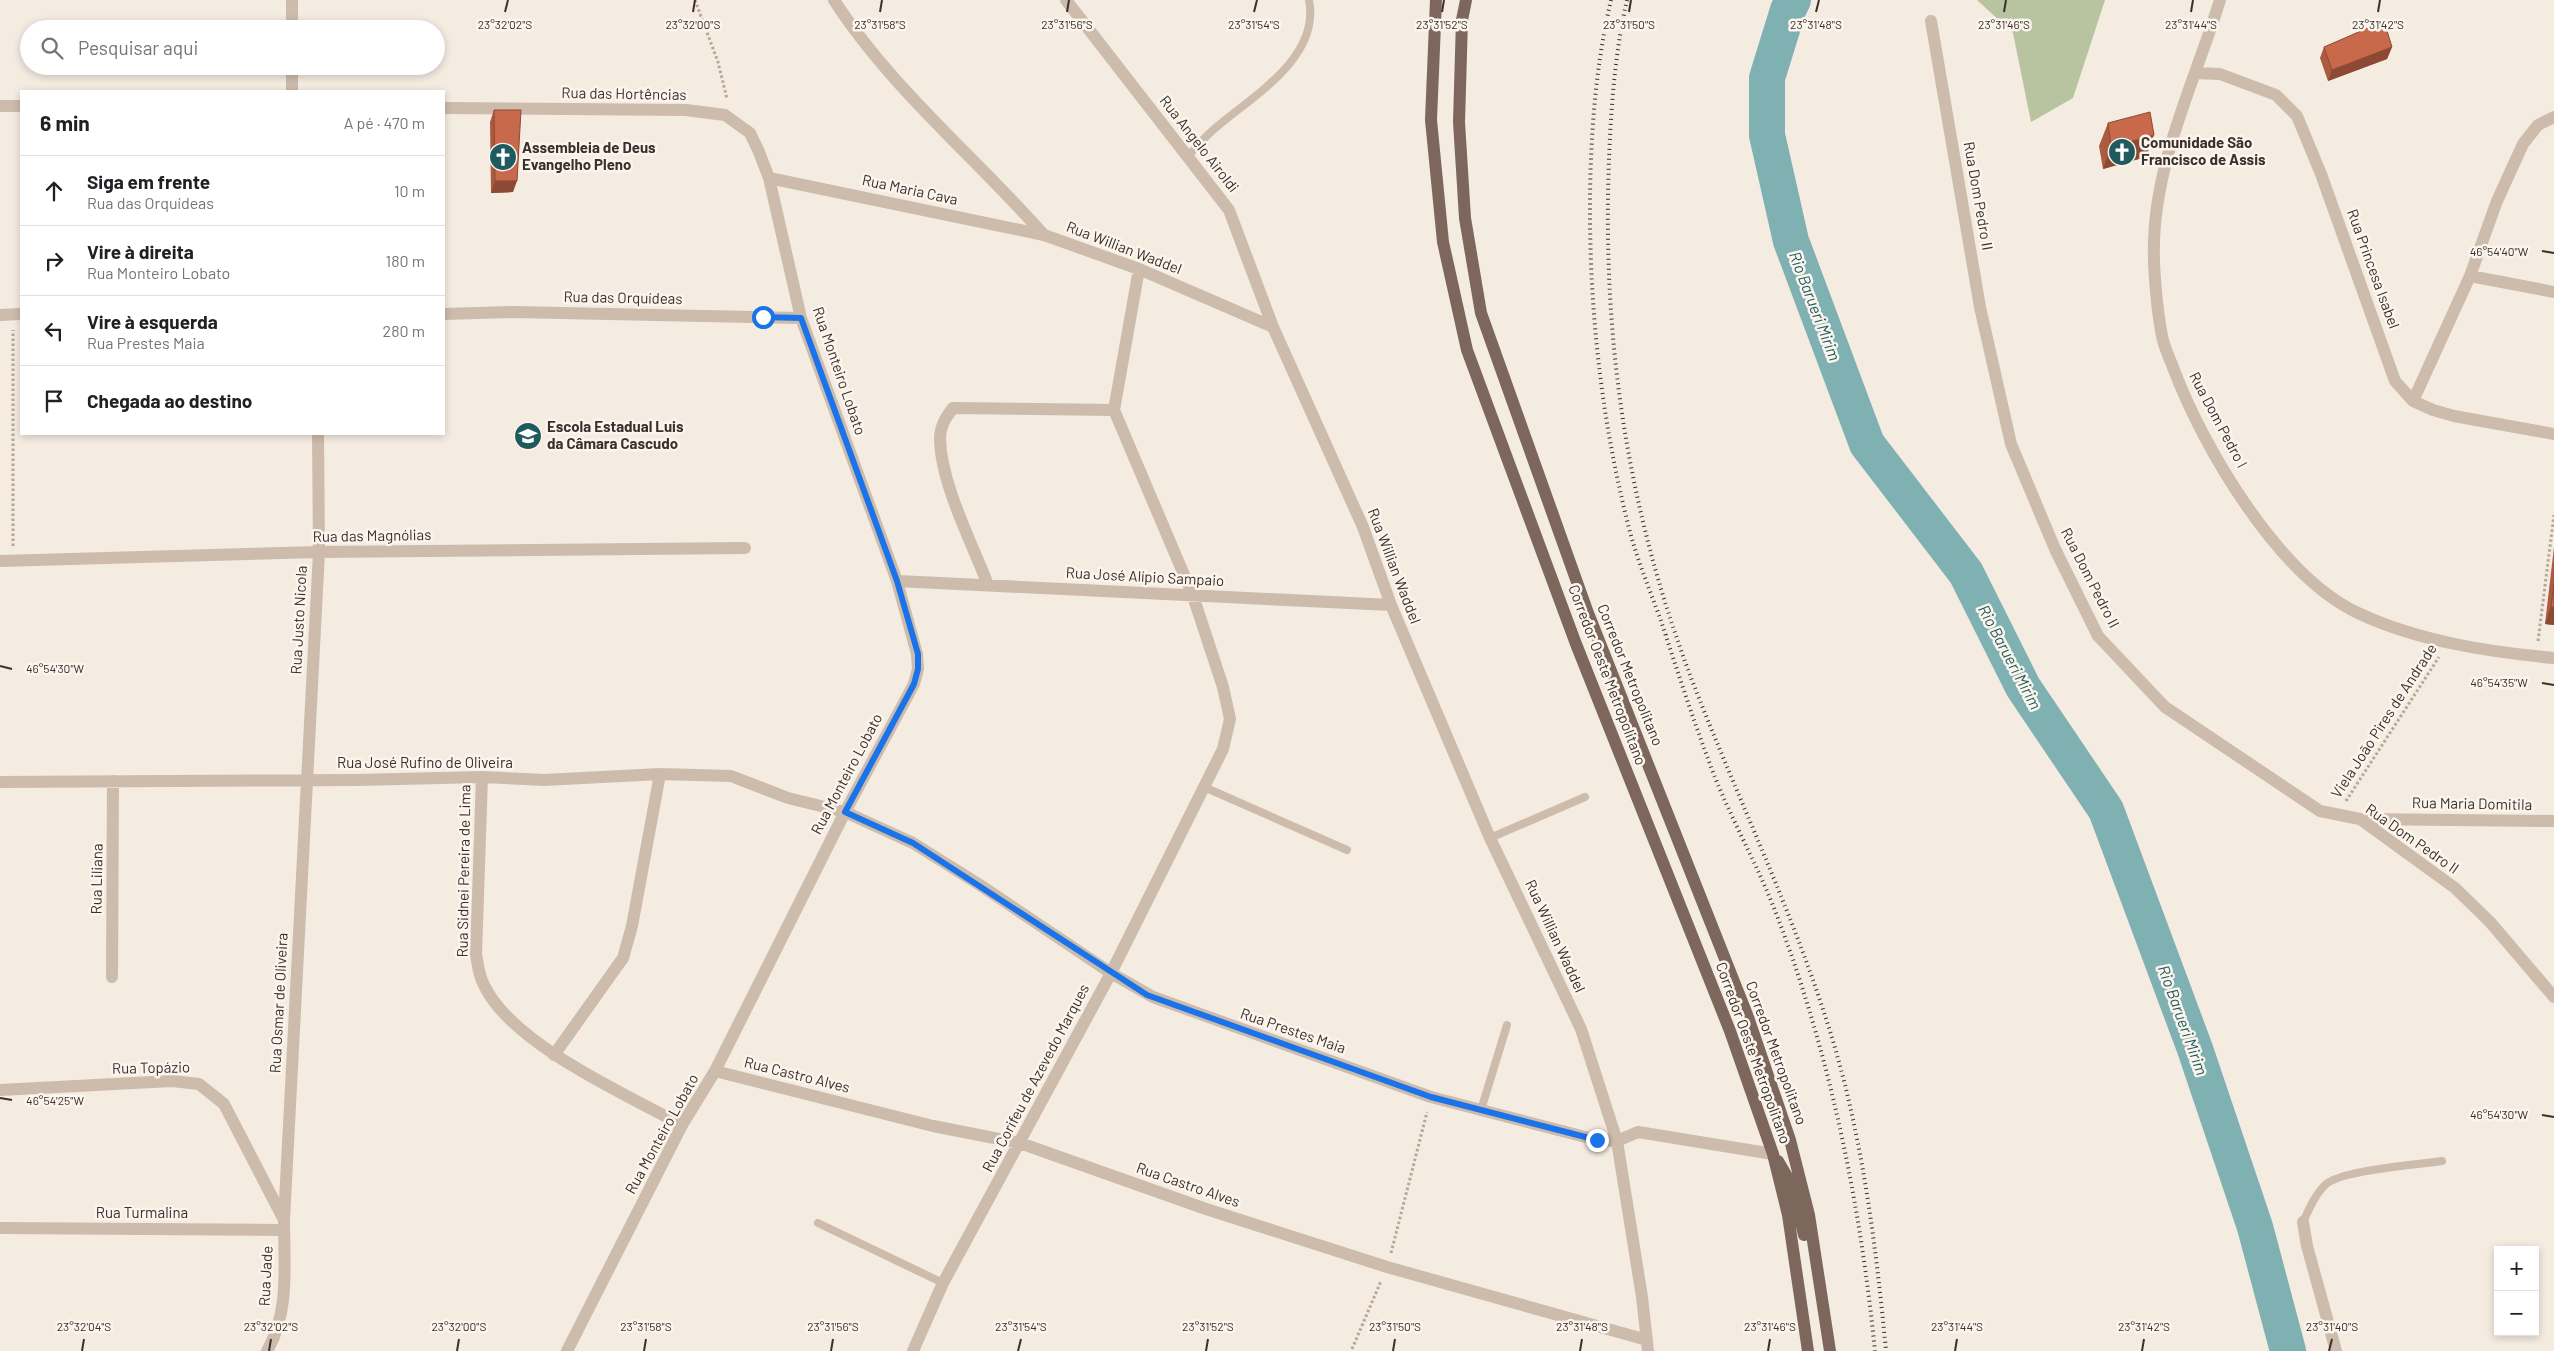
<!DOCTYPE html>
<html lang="pt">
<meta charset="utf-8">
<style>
body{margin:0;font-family:Barlow,sans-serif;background:#f2f2f2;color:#202124}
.controls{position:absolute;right:15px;bottom:15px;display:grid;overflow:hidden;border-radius:0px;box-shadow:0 2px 8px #0003}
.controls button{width:45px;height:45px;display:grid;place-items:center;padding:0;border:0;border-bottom:1px solid #e0e0e0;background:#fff;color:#202124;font:25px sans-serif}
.stop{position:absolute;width:15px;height:15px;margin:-11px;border:4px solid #1a73e8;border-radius:50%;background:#fff}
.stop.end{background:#1a73e8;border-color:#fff;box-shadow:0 1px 5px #0008}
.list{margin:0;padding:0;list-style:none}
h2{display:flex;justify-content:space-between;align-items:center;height:65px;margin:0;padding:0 20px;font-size:21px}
h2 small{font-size:16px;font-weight:400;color:#757577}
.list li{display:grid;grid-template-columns:32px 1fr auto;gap:15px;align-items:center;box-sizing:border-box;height:70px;padding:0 20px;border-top:1px solid #e0e0e0}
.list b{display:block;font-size:19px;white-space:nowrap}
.list p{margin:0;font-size:16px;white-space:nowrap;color:#757577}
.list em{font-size:16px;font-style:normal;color:#757577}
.icon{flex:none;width:28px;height:28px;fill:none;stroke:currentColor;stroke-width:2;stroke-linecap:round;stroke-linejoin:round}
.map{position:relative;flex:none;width:2554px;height:1351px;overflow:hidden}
.search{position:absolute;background:#fff;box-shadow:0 2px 8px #0003;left:20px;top:20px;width:425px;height:55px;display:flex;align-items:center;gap:12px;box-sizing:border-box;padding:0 18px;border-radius:28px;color:#757577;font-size:19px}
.panel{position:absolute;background:#fff;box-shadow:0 2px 8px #0003;left:20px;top:90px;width:425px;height:345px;border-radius:0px}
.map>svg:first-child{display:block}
.green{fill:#b8c4a0}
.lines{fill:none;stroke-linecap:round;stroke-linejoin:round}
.river{stroke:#7fb0b2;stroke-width:36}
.path{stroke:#b9a596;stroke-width:3;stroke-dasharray:2.5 2.5;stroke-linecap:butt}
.lane{stroke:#cdbbac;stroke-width:8}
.street{stroke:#cdbbac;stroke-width:12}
.primary{stroke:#7d675c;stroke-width:12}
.rail{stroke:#3b302b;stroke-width:4;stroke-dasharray:1 4;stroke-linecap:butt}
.wall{fill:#ac5a40}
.shaded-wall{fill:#8c4a34}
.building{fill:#c8694b;stroke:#8c4a34}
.route{stroke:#1a73e8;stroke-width:6}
.ticks{fill:none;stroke:#3b302b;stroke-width:2}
.labels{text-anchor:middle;stroke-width:5;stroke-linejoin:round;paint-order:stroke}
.street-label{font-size:15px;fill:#3b302b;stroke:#fbf5ee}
.poi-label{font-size:15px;font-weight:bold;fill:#3b302b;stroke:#fbf5ee;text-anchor:start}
.water-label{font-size:16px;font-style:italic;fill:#1f5a5e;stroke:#fbf5ee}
.ticks-label{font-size:12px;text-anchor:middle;fill:#3b302b;stroke:#fbf5ee;stroke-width:5;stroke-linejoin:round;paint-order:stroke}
</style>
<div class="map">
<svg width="2554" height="1351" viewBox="0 0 2554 1351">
<rect width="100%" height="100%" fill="#f4ebe1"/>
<path class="green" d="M1977,0H2105L2073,98L2031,122L2013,33Z"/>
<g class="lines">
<path class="river" d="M1793,0L1788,10L1767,78V135L1791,241L1867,444L1966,573L2023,687L2106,810L2195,1049L2255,1227L2288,1351"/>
<path class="path" d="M695,0L718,62L727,99
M13,546V330
M2538,641L2554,515
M2346,801L2439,657
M1391,1253L1427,1112
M1352,1349L1381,1281"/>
<path class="lane" d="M1188,156C1196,148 1203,139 1212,131C1249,98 1321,59 1309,0
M1204,787L1347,850
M1490,838L1585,797
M1481,1110L1507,1025
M2303,1222C2309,1209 2315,1195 2325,1185C2340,1170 2418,1165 2442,1161
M818,1223L943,1283"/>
<path class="street" d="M834,0C889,86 976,158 1044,235
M1066,0L1229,210L1273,327
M2220,0C2196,78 2156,159 2154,242C2153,266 2157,311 2162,336C2164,347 2170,359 2174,370C2204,449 2279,576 2358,613C2417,641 2489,652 2554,658
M1931,21L1980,307L2011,444L2055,549L2098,636L2165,707L2320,811L2360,819L2455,888L2490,922L2554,997
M292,29V0
M2195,73L2220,74L2276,95L2297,116L2321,174L2395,381L2413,401L2433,410L2454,416L2554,434
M292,91V66
M0,106H21
M444,108L686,110L725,115L750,133L759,152L769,178L801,318L897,581L917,654L918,669L914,684L845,812L715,1071L682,1125L567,1351
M769,178L1044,235L1139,269L1273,327L1363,527L1391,605L1490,838L1581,1029L1617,1141L1642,1297L1648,1351
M2470,276L2554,292
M444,314L513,312L801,318
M0,315L21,314
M2413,401L2470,276L2497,201L2523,144L2538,125L2554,117
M0,561L319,552L745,548
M897,581L1391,605
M988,585C972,543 941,484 940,439C940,426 946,417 953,408L1114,410
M482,777L476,954C478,966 479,977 485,987C514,1045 625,1094 682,1125
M0,782L357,780L482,777L544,780L660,774L731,776L788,798L845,812L913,843L980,885L1111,973L1153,997L1431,1097L1597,1140L1617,1141L1638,1132L1773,1154
M2360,819L2554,821
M112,977L113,781
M554,1055L623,958L632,926L660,774
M715,1071L933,1126L1020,1143L1206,1209L1387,1267L1647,1340
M0,1090L172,1081L199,1084L224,1104L284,1220
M2303,1222L2307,1246L2336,1351
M0,1228L284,1230
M267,1351C290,1312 284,1264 284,1220L319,552L318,434
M913,1351L943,1283L1111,973L1223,749L1230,719L1223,687L1193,596L1114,410L1139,269"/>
<path class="primary" d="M1436,0L1431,120L1443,242L1467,350L1576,644L1730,1031L1773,1154L1788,1215L1808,1351
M1466,0L1462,20L1459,122L1465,218L1481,313L1588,613L1748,1017L1790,1140L1809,1215L1830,1351
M1778,1161L1792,1185L1804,1235"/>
<path class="rail" d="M1611,0C1596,64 1591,129 1590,195C1589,307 1601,419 1629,528C1637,560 1650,590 1661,621C1677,670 1693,719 1711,767C1729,815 1755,860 1774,908C1829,1049 1860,1201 1875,1351
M1627,0C1615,52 1611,107 1609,160C1602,339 1627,507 1690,675C1737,798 1795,915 1833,1041C1863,1142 1876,1246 1886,1351"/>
</g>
<path class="wall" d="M2324,47H2392L2387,59L2328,81L2320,58Z
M494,110L513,192L491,193L490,122Z
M2108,123L2146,157L2103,169L2099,146Z
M2554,547V625L2545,624Z"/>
<path class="shaded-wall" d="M2392,47L2387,59L2328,81L2332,70Z
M2154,135L2146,157L2103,169L2111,147Z
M495,181H517L513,192L491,193Z
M2551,607H2554V625L2545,624Z"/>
<path class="building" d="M2384,21L2392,47L2332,70L2324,47Z
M494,110H521L517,181H495Z
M2150,112L2154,135L2111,147L2108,123Z
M2554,584V607H2551Z"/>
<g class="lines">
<path class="route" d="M763,317L801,318L897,581L918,654V669L914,684L845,812L913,843L1147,995L1431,1097L1597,1140"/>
</g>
<path class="ticks" d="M505,12L508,0M693,12L695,0M880,12L882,0M1067,12L1069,0M1254,12L1257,0M1442,12L1444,0M1629,12L1631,0M1816,12L1819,0M2004,12L2006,0M2191,12L2193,0M2378,12L2380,0M2542,251L2554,253M0,666L12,669M2542,683L2554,685M0,1098L12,1100M2542,1115L2554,1117M82,1351L84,1339M269,1351L271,1339M457,1351L459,1339M644,1351L646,1339M831,1351L833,1339M1018,1351L1021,1339M1206,1351L1208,1339M1393,1351L1395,1339M1580,1351L1582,1339M1768,1351L1770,1339M1955,1351L1957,1339M2142,1351L2144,1339M2329,1351L2332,1339"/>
<defs>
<g id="church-disc" transform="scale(1.4375)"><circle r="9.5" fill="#1f5a5e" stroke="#fbf5ee"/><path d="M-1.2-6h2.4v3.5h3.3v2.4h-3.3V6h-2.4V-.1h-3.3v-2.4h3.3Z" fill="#fff"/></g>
<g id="school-disc" transform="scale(1.4375)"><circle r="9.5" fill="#1f5a5e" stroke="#fbf5ee"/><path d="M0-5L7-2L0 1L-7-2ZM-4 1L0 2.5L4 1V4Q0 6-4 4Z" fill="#fff"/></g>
</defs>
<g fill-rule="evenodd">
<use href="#church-disc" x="2122" y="152"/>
<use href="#church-disc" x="503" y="157"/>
<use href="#school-disc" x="528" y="436"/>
</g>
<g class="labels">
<g class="street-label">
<text transform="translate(624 94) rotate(1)" y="5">Rua das Hortências</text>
<text transform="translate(1199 144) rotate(52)" y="5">Rua Angelo Airoldi</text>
<text transform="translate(910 190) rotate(12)" y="5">Rua Maria Cava</text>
<text transform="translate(1978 196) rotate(80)" y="5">Rua Dom Pedro II</text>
<text transform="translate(1124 248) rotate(21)" y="5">Rua Willian Waddel</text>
<text transform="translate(2373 269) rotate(70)" y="5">Rua Princesa Isabel</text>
<text transform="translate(623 298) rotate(1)" y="5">Rua das Orquídeas</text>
<text transform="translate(839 371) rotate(71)" y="5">Rua Monteiro Lobato</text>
<text transform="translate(2218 420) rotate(62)" y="5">Rua Dom Pedro I</text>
<text transform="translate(372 536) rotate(-1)" y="5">Rua das Magnólias</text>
<text transform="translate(1394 566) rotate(69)" y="5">Rua Willian Waddel</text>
<text transform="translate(1145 577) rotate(3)" y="5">Rua José Alípio Sampaio</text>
<text transform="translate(2090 578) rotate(63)" y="5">Rua Dom Pedro II</text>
<text transform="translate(299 620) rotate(-87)" y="5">Rua Justo Nicola</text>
<text transform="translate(1607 675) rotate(69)" y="5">Corredor Oeste Metropolitano</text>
<text transform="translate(1630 675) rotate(68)" y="5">Corredor Metropolitano</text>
<text transform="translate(2384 721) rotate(-57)" y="5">Viela João Pires de Andrade</text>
<text x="425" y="768">Rua José Rufino de Oliveira</text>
<text transform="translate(847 774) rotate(-62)" y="5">Rua Monteiro Lobato</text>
<text transform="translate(2472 804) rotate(1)" y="5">Rua Maria Domitila</text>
<text transform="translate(2412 839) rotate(35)" y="5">Rua Dom Pedro II</text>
<text transform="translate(464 871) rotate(-89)" y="5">Rua Sidnei Pereira de Lima</text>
<text transform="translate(97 879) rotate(-89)" y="5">Rua Liliana</text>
<text transform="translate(1555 936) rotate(65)" y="5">Rua Willian Waddel</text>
<text transform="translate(279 1003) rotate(-87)" y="5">Rua Osmar de Oliveira</text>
<text transform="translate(1293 1031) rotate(19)" y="5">Rua Prestes Maia</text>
<text transform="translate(1753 1053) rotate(70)" y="5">Corredor Oeste Metropolitano</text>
<text transform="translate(1776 1053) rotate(70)" y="5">Corredor Metropolitano</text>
<text transform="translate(151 1068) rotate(-1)" y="5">Rua Topázio</text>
<text transform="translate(797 1075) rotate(14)" y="5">Rua Castro Alves</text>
<text transform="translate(1036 1078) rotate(-62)" y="5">Rua Corifeu de Azevedo Marques</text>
<text transform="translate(662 1134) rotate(-61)" y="5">Rua Monteiro Lobato</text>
<text transform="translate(1188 1185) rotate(19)" y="5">Rua Castro Alves</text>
<text x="142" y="1218">Rua Turmalina</text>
<text transform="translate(266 1276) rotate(-87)" y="5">Rua Jade</text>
</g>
<g class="poi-label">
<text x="2141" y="148">Comunidade São<tspan x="2141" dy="17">Francisco de Assis</tspan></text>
<text x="522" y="153">Assembleia de Deus<tspan x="522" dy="17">Evangelho Pleno</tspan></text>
<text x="547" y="432">Escola Estadual Luis<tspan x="547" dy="17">da Câmara Cascudo</tspan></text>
</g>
<g class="water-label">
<text transform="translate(1815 306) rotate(69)" y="6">Rio Barueri Mirim</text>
<text transform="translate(2010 657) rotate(62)" y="6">Rio Barueri Mirim</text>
<text transform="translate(2183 1020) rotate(70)" y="6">Rio Barueri Mirim</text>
</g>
</g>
<g class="ticks-label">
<text x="1067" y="29">23°31'56"S</text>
<text x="1442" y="29">23°31'52"S</text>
<text x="1816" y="29">23°31'48"S</text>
<text x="2004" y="29">23°31'46"S</text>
<text x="2378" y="29">23°31'42"S</text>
<text x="505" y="29">23°32'02"S</text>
<text x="693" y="29">23°32'00"S</text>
<text x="880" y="29">23°31'58"S</text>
<text x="1254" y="29">23°31'54"S</text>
<text x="1629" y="29">23°31'50"S</text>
<text x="2191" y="29">23°31'44"S</text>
<text x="2499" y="256">46°54'40"W</text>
<text x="55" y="673">46°54'30"W</text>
<text x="2499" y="687">46°54'35"W</text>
<text x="55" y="1105">46°54'25"W</text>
<text x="2499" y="1119">46°54'30"W</text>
<text x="84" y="1331">23°32'04"S</text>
<text x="271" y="1331">23°32'02"S</text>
<text x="459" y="1331">23°32'00"S</text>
<text x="646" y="1331">23°31'58"S</text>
<text x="833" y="1331">23°31'56"S</text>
<text x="1021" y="1331">23°31'54"S</text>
<text x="1208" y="1331">23°31'52"S</text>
<text x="1395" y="1331">23°31'50"S</text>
<text x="1582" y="1331">23°31'48"S</text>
<text x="1770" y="1331">23°31'46"S</text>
<text x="1957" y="1331">23°31'44"S</text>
<text x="2144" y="1331">23°31'42"S</text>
<text x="2332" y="1331">23°31'40"S</text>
</g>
</svg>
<div class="controls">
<button>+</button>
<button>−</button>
</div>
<div class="stop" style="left:763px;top:317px"></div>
<div class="stop end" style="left:1597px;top:1140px"></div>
<div class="search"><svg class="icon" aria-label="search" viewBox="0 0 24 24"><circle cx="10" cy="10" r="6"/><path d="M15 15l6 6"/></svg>Pesquisar aqui</div>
<section class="panel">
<h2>6 min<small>A pé · 470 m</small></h2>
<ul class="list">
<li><svg class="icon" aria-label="ahead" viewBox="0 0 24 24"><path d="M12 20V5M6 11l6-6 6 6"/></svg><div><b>Siga em frente</b><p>Rua das Orquídeas</p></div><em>10 m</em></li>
<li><svg class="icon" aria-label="right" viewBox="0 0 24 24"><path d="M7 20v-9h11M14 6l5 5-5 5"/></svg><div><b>Vire à direita</b><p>Rua Monteiro Lobato</p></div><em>180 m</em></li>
<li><svg class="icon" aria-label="left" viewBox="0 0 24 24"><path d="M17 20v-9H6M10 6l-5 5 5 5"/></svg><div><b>Vire à esquerda</b><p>Rua Prestes Maia</p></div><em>280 m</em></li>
<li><svg class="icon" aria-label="arrive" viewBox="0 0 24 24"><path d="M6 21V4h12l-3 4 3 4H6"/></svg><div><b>Chegada ao destino</b></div></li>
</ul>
</section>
</div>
